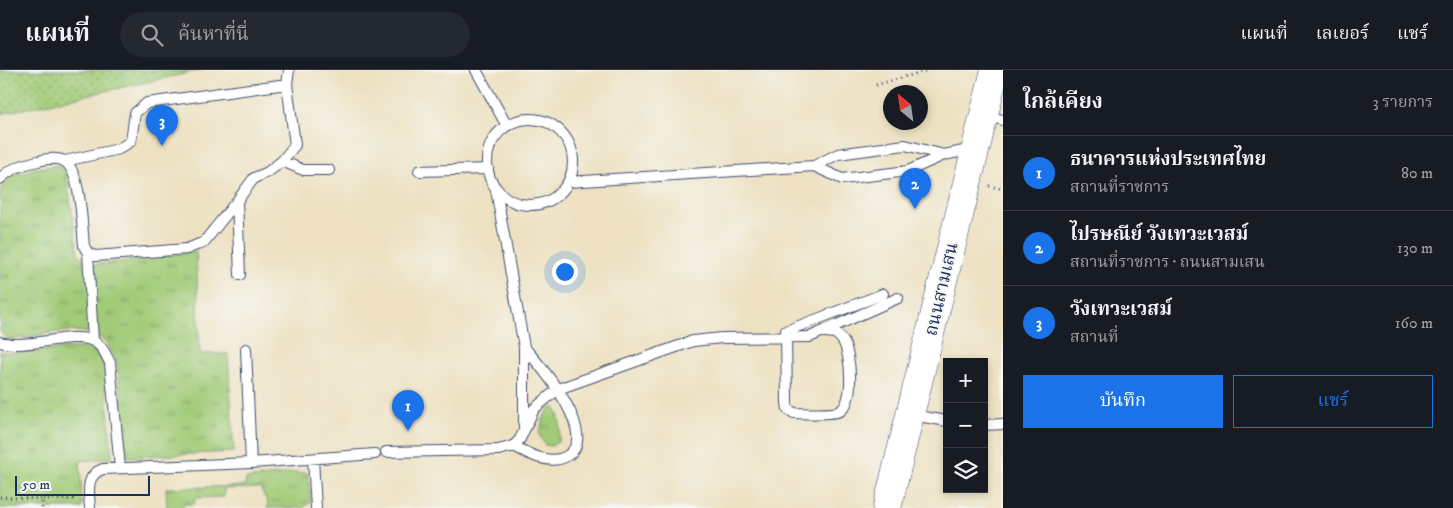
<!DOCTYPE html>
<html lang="th">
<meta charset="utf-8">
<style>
body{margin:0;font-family:"IM FELL DW Pica","Noto Serif Thai",serif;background:#242831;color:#f1f3f6}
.controls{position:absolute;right:15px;bottom:15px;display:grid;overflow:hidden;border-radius:0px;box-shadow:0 2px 8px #0003}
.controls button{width:45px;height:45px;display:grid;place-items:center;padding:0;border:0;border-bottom:1px solid #363941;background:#171b24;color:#f1f3f6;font:25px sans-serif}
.compass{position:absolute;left:883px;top:15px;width:45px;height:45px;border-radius:50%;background:#171b24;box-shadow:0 2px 8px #0003;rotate:331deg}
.scale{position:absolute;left:15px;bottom:12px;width:135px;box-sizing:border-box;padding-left:5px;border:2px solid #1b2f5e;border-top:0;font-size:14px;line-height:18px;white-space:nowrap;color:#1b2f5e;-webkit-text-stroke:4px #f6f6f2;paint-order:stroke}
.you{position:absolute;left:564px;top:201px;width:18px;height:18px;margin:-12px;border:4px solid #fff;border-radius:50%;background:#1a73e8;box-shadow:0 0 0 8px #1a73e833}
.badge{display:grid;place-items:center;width:32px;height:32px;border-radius:50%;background:#1a73e8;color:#fff;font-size:16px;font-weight:700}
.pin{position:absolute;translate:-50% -41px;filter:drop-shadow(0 1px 2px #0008)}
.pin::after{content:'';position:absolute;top:26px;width:18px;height:15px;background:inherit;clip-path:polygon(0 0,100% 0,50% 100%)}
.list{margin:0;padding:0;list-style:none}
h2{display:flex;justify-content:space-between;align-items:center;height:65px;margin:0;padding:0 20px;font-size:21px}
h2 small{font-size:16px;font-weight:400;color:#9ea1a6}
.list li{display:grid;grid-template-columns:32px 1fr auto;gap:15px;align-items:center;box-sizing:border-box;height:75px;padding:0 20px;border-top:1px solid #363941}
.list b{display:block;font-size:19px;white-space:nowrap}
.list p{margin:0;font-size:16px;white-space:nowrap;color:#9ea1a6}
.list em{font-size:16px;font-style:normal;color:#9ea1a6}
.actions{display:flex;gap:10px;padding:15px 20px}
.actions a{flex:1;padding:11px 0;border:1px solid #1a73e8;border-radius:0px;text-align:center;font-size:18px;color:#1a73e8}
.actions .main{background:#1a73e8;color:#fff}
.icon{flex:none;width:28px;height:28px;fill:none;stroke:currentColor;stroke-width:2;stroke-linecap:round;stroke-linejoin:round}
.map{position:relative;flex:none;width:1003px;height:438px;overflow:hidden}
header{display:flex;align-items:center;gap:30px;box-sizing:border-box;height:70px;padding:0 25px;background:#171b24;border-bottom:1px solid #363941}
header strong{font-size:24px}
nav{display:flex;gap:28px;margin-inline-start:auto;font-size:18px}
.search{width:350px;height:45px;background:#242831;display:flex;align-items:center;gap:12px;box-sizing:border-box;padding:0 18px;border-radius:28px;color:#9ea1a6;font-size:19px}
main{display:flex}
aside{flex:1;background:#171b24}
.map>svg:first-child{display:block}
.grass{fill:url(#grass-tufts);stroke:#5e7d6a}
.garden{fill:url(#garden-dots);stroke:#5e7d6a}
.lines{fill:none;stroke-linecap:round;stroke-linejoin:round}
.lane-casing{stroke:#3a4a6d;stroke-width:12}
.secondary-casing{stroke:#3a4a6d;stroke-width:29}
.path{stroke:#3a4a6d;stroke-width:3;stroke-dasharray:1 4;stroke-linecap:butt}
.lane{stroke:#fff;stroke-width:10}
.secondary{stroke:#fff;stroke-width:28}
.labels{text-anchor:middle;stroke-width:4;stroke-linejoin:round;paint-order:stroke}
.street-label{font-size:18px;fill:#1b2f5e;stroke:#f6f6f2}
</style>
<header>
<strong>แผนที่</strong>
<div class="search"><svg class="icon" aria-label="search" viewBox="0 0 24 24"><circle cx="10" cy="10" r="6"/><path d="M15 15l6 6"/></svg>ค้นหาที่นี่</div>
<nav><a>แผนที่</a><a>เลเยอร์</a><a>แชร์</a></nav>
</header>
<main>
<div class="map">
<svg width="1003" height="438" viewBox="0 0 1003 438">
<defs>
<pattern id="grass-tufts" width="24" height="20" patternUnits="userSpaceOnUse" patternTransform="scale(1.25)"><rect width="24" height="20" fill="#a1cb77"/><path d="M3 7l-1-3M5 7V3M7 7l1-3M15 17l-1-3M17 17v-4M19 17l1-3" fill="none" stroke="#82a565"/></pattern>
<pattern id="garden-dots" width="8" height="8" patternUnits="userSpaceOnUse" patternTransform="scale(1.25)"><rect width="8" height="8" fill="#a1cb77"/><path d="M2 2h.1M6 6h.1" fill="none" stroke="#82a565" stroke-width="1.8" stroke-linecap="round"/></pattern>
</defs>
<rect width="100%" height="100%" fill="#f6f6f2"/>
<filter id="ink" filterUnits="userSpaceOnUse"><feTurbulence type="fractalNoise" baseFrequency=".02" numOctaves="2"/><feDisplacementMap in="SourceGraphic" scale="10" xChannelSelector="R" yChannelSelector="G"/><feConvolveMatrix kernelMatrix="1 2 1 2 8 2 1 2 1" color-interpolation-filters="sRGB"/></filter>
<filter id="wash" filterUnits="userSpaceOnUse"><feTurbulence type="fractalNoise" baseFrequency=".0096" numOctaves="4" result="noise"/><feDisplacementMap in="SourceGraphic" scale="20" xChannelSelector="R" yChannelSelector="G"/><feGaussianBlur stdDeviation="1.12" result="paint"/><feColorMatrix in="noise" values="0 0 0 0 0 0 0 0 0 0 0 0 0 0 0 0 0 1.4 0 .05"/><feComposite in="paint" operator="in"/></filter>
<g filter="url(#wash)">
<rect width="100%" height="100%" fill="#ede1c1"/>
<path class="grass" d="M58,95L66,103L78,184L92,195L196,182L200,284H228L234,382L127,387L117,293C113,283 109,274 100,268C81,253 32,267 9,270L0,262V121L9,107L34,99Z
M87,277L98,284L104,293L112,388L80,391L82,438H0V281L8,283Z
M553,336C562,347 560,359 559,371L552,376L545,375L539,365C542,354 543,343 553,336Z
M291,403H308L311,432L303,438H267L268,433L260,418L224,419V427L195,428L194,434H184L183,438H167L166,418L245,416L246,409Z"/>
<path class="garden" d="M0,0H202L0,44Z"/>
</g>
<g filter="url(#ink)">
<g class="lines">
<g class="lane-casing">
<path id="lane" d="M476,0L507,56
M984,45L1003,50
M487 92a43 43 0 1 1 86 0a43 43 0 1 1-86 0Z
M65,91L119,79L131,71L135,43L147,33L287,14
M282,91L303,100H329
M814,96L842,109L908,101L944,85L973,79
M419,101L488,99
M0,109C9,99 24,94 38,91C46,89 56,87 64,91C81,100 82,157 84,176L88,183L95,186L187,179L204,172L237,131
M568,112L814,96L838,84L905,75L944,85
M496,120L524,277V357
M88,183L93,271
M240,205L237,131L254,108L268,102L282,91L295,75L287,14L289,0
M825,262L835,263C838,265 841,268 843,271C851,285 855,332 840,341C833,345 804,343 794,343L788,339L787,333L786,261L883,224
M0,272C27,280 73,261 93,271C102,275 106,285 110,293L120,398
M246,279L251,393
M912,345L947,351
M984,355L1003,354
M514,376C528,384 549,395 565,387C604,368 539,294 524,277
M386,382L498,380L514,376L520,369L534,339L558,319L693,271L722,268L810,267L898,228
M313,389L316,438
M90,438C89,421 85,405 103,399L251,393L375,384"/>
</g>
<g class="secondary-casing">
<path id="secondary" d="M887,438L995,0"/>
</g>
<path class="path" d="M876,15L929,0
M989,116L1003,119
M0,427L42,429
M42,438V429H76"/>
<use href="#lane" class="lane"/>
<use href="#secondary" class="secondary"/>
</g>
</g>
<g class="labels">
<g class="street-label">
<text transform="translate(941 219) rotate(-77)" y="6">ถนนสามเสน</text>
</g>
</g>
</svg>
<div class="controls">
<button>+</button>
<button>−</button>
<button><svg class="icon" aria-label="layers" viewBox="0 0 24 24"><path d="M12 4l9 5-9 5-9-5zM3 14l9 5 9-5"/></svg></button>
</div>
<svg class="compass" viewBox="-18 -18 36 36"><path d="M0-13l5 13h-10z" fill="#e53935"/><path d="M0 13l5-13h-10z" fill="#9ea1a6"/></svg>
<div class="scale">50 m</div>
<div class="you"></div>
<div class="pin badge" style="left:408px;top:361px">1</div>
<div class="pin badge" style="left:915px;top:139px">2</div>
<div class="pin badge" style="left:162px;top:76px">3</div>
</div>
<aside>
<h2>ใกล้เคียง<small>3 รายการ</small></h2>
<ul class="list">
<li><span class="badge">1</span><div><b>ธนาคารแห่งประเทศไทย</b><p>สถานที่ราชการ</p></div><em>80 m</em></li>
<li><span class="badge">2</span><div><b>ไปรษณีย์ วังเทวะเวสม์</b><p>สถานที่ราชการ · ถนนสามเสน</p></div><em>130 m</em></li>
<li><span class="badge">3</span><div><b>วังเทวะเวสม์</b><p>สถานที่</p></div><em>160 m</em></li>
</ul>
<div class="actions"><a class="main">บันทึก</a><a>แชร์</a></div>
</aside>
</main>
